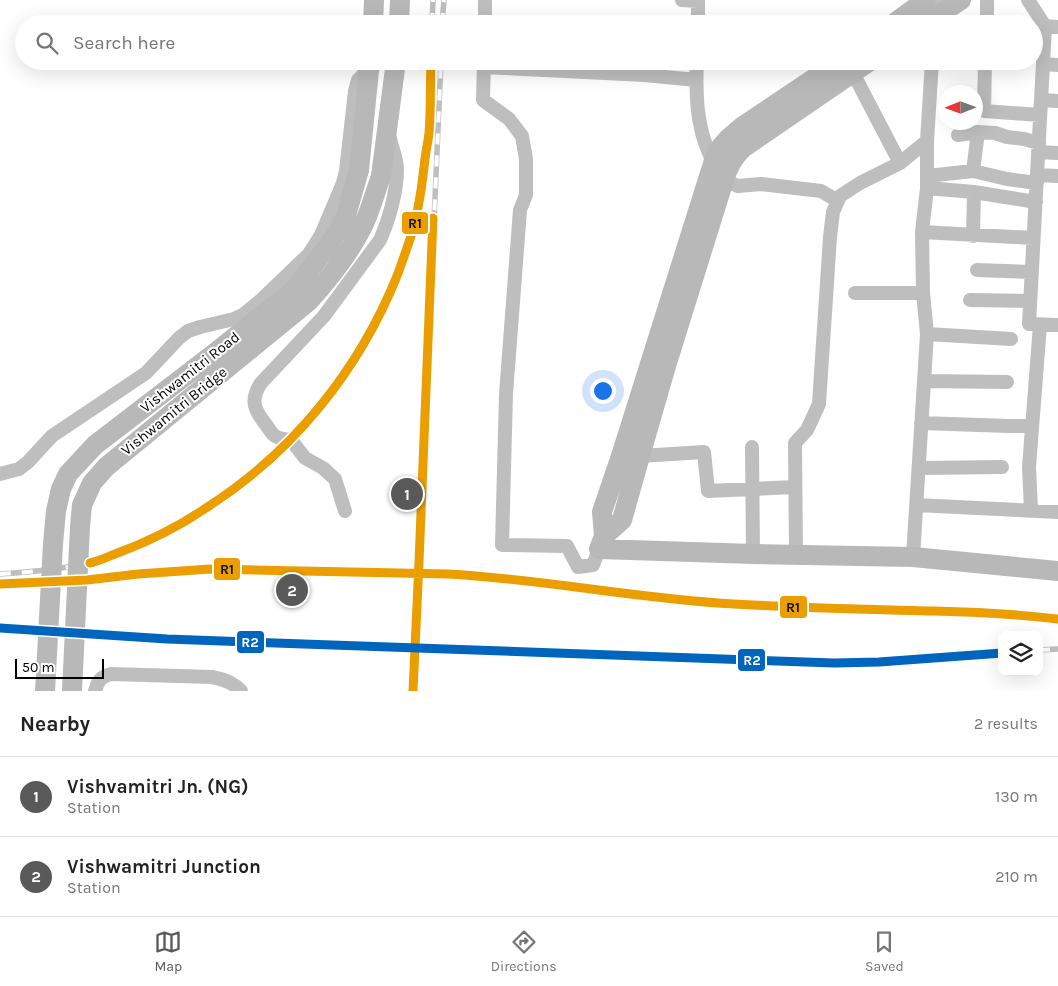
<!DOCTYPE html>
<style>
body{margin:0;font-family:Karla,sans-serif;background:#f6f6f6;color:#222}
.controls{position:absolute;right:15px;bottom:15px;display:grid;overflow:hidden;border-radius:10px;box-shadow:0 5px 20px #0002}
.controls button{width:45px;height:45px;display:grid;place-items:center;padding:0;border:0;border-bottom:1px solid #e0e0e0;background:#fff;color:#222;font:25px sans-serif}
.compass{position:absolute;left:938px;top:85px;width:45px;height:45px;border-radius:50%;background:#fff;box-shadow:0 5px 20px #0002;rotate:269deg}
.scale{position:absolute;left:15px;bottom:12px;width:89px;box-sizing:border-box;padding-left:5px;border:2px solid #000;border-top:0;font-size:14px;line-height:18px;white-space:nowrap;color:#000;-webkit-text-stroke:4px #fff;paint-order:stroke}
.you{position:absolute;left:602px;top:390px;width:18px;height:18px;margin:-12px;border:4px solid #fff;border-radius:50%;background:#1a73e8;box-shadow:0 0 0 8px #1a73e833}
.badge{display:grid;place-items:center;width:32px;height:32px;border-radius:50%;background:#595959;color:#fff;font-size:16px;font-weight:700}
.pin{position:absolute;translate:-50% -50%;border:2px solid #fff;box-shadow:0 1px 5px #0006}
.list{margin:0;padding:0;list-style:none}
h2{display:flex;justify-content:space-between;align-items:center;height:65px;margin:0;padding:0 20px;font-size:21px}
h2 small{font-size:16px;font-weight:400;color:#767676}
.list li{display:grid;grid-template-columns:32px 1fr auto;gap:15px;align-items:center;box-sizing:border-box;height:80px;padding:0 20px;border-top:1px solid #e0e0e0}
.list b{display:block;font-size:19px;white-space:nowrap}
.list p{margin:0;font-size:16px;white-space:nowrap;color:#767676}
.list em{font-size:16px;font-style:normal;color:#767676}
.icon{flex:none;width:28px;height:28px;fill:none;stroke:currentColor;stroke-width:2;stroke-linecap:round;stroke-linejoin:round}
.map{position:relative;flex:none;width:1058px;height:691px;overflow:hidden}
.search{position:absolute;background:#fff;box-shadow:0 5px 20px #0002;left:15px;right:15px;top:15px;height:55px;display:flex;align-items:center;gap:12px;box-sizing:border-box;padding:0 18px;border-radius:28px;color:#767676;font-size:19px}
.sheet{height:225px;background:#fff}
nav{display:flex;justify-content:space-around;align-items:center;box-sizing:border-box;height:70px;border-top:1px solid #e0e0e0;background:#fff;font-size:14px;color:#767676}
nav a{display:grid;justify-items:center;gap:2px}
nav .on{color:#595959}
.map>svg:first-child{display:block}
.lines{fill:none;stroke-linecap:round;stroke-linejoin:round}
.street{stroke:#bebebe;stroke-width:14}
.secondary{stroke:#b8b8b8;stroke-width:20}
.rail-casing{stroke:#bebebe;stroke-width:5.5}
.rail{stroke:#fff;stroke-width:4;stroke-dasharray:11;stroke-linecap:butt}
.secondary-bridge{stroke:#b8b8b8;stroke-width:20}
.rail-1-casing{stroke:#fff;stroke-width:12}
.rail-2-casing{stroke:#fff;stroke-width:12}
.rail-1{stroke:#eb9e00;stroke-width:9}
.rail-2{stroke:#0065bd;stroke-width:9}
.labels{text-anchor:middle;stroke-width:4;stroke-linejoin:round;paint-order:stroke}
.street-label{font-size:15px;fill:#000;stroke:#fff}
.line-badge{stroke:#fff;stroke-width:2}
.badge-label{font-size:14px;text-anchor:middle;font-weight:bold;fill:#fff}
.pale-badge-label{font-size:14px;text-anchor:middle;font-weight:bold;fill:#111}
</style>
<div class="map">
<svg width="1058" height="691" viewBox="0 0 1058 691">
<rect width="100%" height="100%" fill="#fff"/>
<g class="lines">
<path class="street" d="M682,0L698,1
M1028,0L1045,26L1029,324L1058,325
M935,23L937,0
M485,24V0
M698,24V0
M987,24V0
M1045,26L1058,27
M484,61L483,100L509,119L522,136L526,159V195L520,210L506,394L502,545L567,546L578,567L593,565L599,549
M697,61C696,82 696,108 701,128C703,140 708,151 713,162
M985,61L984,111L1040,115
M1043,64L1058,65
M483,67L645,75L696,80
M853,73L900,163
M1041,100L1058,101
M978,132L995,133L1007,137L1024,139L1039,143
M958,135L978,132L973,171
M1038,152L1058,153
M1037,175L1058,176
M927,176L973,171L1007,179L1037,183
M716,177L738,186L761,184L821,191L838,201
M927,188L974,192L1036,202
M922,232L1033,238
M973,236L974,192
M977,270L1032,272
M855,293H923
M970,300L1030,301
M927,334L1011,339
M924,381L1007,382
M921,423L1009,426H1032
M752,447L753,554
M640,456L704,452L708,491L795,487
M919,468L1002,467
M0,474L19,469L28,462L52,436L146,373L179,338L188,331L200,327L234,319L243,315L260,301L309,254L321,235L343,183L346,171L355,91L358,80L369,69
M916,505L1058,512
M1031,510L1029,467L1040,325
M345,511L335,479L323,468L305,458L291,440C286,439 279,439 275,436C272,434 269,429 267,426C255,411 249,401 261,383L324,316L380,240C389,220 397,192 397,169C397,159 392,148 390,138
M796,555L795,443L807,430L819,404L830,237L833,212L840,196L860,183L900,163L927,141
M913,557L927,334L923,293L922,232L927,188V141L932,61
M95,691C98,681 100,677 111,674L212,677C223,679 233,682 241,691"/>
<path class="secondary" d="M373,24L374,0
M399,24L400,0
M893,24L926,0
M925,24L961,0
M840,61L743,126C732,135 723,142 716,154L621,456L602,512L604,536L599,549L753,554L913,557L1058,571
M359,170L370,61
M381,176L396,61
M604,536L622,520L640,456L666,366L724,180C728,167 733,157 743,148L870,61"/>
<g class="rail-casing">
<path id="rail" d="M432,24L433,0
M442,24L444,0
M419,562L441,61
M0,574C31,572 64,569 94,562C116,557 140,545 160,535C266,482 352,390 395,280C399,269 404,259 408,248C417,219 422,189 425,159C426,150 428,142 429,133C431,109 430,85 431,61
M0,584L87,580L138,574L210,569L448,574C544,579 638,599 734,604C800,608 867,609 934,611C975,612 1017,614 1058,619
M0,628L167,639L834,663L879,662L1002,653
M1039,650L1058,649
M413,691V683"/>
</g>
<use href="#rail" class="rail"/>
<path class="secondary-bridge" d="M45,691L53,544L56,511L61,489L68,474L95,445L211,356L294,290L328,246L345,219L359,170
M72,691L80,527L82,505L92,483L106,467L309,301C330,278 348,255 362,228C370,212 375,193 381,176"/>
<g class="rail-1-casing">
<path id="rail-1" d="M90,563C99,561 107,557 115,554C148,542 180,526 209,506C294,451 359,370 397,276C404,257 411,238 416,219C420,199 423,179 425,159C426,150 428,142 429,133C431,109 430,85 431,61
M0,584L87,580L138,574L210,569L448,574C544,579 638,599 734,604C800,608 867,609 934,611C975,612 1017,614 1058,619
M413,691L419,562L433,218"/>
</g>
<g class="rail-2-casing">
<path id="rail-2" d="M0,628L167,639L834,663L879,662L1002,653"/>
</g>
<use href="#rail-1" class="rail-1"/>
<use href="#rail-2" class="rail-2"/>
</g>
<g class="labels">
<g class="street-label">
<text transform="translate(190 372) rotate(-38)" y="5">Vishwamitri Road</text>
<text transform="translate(174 411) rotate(-39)" y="5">Vishwamitri Bridge</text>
</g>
</g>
<g class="line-badge">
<rect x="401" y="211" width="28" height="24" rx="5" fill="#eb9e00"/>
<rect x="213" y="557" width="28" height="24" rx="5" fill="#eb9e00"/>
<rect x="779" y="595" width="29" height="24" rx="5" fill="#eb9e00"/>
<rect x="236" y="630" width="29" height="24" rx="5" fill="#0065bd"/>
<rect x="737" y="648" width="29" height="24" rx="5" fill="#0065bd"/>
</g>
<g class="badge-label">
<text x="250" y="647">R2</text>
<text x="752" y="665">R2</text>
</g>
<g class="pale-badge-label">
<text x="415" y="228">R1</text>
<text x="227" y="574">R1</text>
<text x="793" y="612">R1</text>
</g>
</svg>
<div class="controls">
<button><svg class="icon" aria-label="layers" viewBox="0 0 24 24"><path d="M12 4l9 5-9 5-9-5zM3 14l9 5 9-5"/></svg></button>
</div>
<svg class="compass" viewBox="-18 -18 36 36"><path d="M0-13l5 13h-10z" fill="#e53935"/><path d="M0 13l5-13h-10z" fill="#767676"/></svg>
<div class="scale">50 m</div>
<div class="you"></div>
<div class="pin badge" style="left:407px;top:494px">1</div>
<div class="pin badge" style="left:292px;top:590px">2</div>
<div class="search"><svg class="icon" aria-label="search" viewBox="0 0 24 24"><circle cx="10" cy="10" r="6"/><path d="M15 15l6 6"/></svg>Search here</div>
</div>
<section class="sheet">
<h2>Nearby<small>2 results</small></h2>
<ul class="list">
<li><span class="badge">1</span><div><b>Vishvamitri Jn. (NG)</b><p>Station</p></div><em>130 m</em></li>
<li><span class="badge">2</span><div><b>Vishwamitri Junction</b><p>Station</p></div><em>210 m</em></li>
</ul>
</section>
<nav>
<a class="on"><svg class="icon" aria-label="map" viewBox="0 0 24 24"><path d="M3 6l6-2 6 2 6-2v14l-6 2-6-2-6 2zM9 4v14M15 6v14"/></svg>Map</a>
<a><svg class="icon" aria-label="directions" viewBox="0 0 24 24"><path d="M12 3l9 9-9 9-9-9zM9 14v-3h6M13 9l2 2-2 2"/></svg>Directions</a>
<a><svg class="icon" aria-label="saved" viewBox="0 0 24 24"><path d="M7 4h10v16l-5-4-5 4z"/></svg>Saved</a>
</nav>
